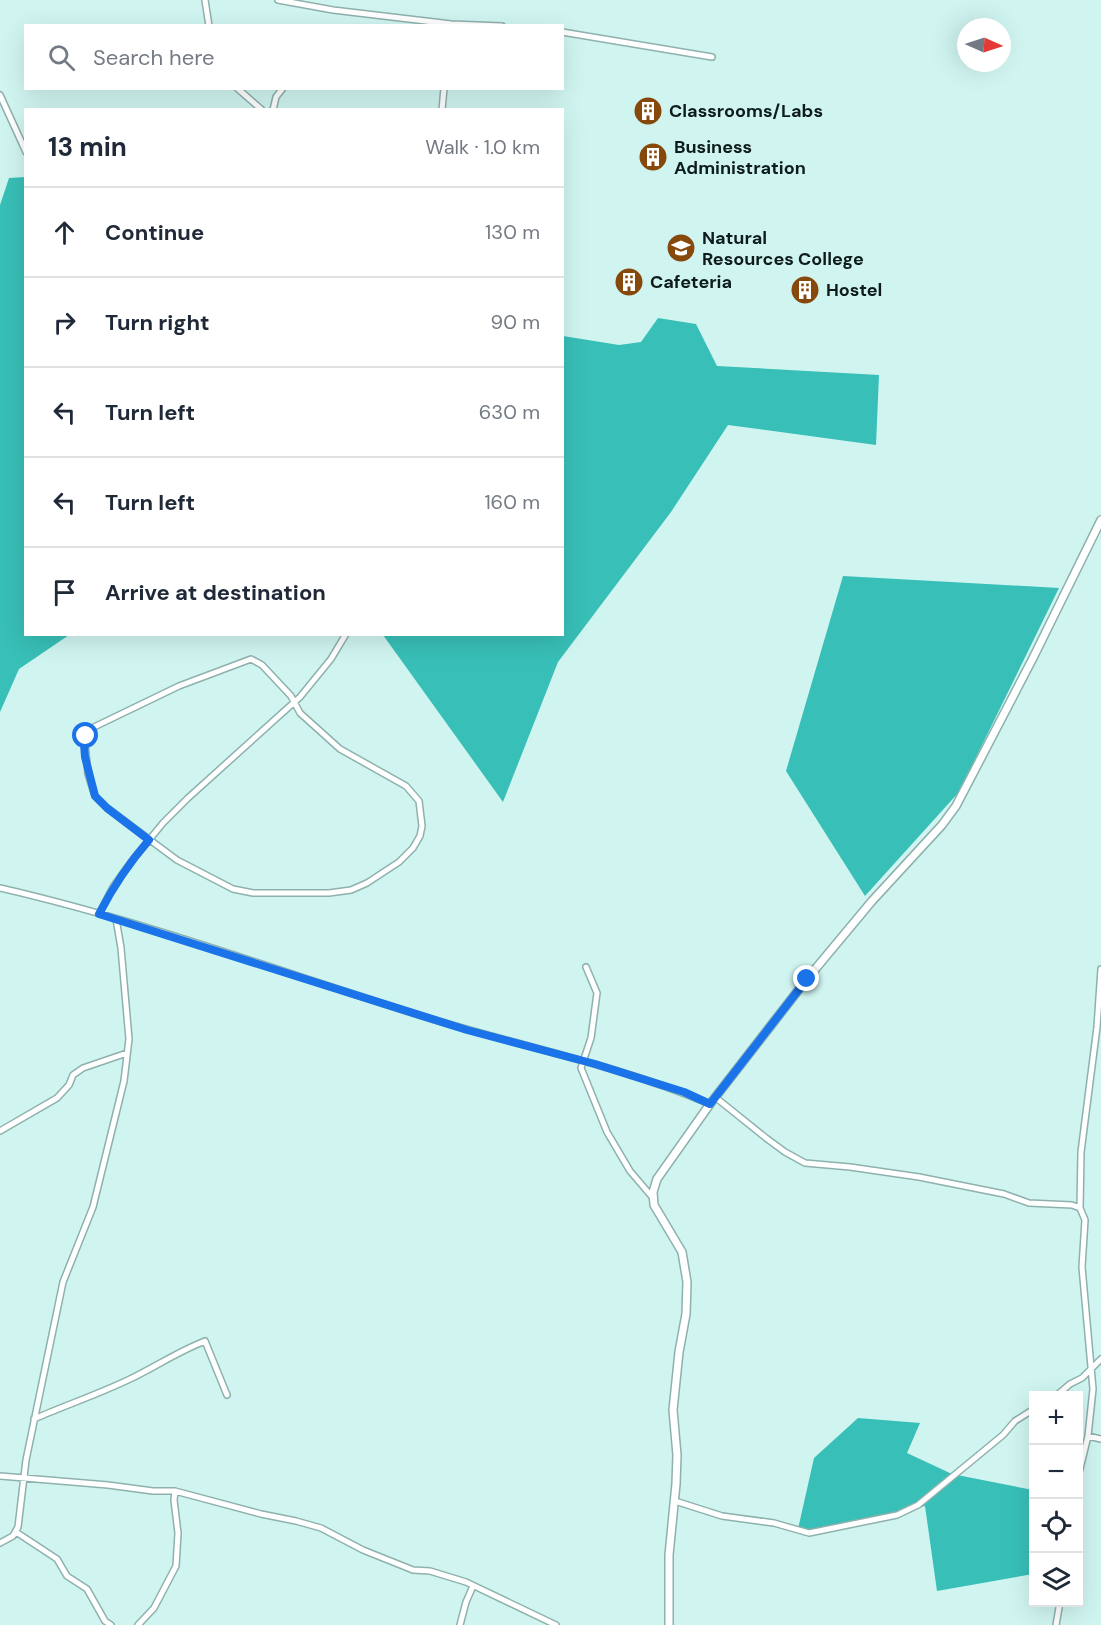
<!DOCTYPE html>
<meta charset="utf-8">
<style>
body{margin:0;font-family:"DM Sans",sans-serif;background:#f2f2f3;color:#1f2937}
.controls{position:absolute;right:18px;bottom:18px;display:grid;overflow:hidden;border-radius:0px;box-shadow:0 6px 24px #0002}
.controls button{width:54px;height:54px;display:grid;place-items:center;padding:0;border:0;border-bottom:2px solid #e0e1e3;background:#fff;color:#1f2937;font:30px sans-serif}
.compass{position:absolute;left:957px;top:18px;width:54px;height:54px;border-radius:50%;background:#fff;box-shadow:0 6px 24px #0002;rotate:93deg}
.stop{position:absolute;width:18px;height:18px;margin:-14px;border:4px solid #1a73e8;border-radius:50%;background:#fff}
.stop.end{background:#1a73e8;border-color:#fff;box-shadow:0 2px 6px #0008}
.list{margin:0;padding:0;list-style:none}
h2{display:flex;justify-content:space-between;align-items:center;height:78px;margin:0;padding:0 24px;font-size:26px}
h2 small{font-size:20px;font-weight:400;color:#747a83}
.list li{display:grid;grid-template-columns:39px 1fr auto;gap:18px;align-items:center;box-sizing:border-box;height:90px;padding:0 24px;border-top:2px solid #e0e1e3}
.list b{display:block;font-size:22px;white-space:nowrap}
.list em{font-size:20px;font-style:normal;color:#747a83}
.icon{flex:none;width:33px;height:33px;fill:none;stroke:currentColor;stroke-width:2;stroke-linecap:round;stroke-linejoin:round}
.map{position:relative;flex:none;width:1101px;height:1625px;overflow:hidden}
.search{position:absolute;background:#fff;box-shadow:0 6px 24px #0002;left:24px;top:24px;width:540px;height:66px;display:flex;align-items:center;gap:15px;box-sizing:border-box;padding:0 21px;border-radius:0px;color:#747a83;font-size:22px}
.panel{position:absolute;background:#fff;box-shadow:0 6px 24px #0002;left:24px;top:108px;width:540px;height:528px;border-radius:0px}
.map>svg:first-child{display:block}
.forest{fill:#38bfb7}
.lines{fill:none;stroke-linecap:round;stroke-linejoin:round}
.minor-casing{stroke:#8eb1ad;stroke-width:8}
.tertiary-casing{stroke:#8eb1ad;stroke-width:10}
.minor{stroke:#fff;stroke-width:5}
.tertiary{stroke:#fff;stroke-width:7}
.route{stroke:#1a73e8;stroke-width:8}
.labels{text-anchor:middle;stroke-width:6;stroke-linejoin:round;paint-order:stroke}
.poi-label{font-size:18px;font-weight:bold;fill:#0e1c1b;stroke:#d0f5f1;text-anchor:start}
</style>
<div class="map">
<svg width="1101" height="1625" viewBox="0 0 1101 1625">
<rect width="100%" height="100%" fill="#d0f5f1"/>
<path class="forest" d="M25,177L26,634L69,635L19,669L0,712V205L9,178Z
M658,318L696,324L717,366L879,375L876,445L728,425L671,512L558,662L503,802L383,635L562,634L563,336L619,345L641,342Z
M843,576L1059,588L959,792L865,896L786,771Z
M858,1418L920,1423L907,1453L952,1474L1033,1490V1574L937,1591L925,1506L838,1529H798L814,1458Z"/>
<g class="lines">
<g class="minor-casing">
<path id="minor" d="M205,0L209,26
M278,0L333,10L451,24L502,26
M562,32L712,57
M237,88L262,110
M0,95L26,152
M273,110L276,97L283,88
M442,110L444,88
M251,659L262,665L291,696L300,713L340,749L406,786L419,801L422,826L420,836L413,848L399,862L367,883L351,890L329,893H253L233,889L177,860L107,808L95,796L88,774L85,744L92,728L179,686Z
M0,888C144,921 284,973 425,1017C519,1046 618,1065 710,1104
M99,914L113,887L131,862L163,823L188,798L300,697L331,659L346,634
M586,967L597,993L591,1038L581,1068L607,1132L630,1171L653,1198
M715,1097L766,1138L785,1152L805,1163L850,1167L919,1177L1004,1194L1029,1203L1072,1205L1080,1208L1085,1220L1082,1267L1093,1389L1088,1436L1078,1477
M0,1131L57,1098L69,1085L73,1075L83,1068L127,1053
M1080,1208L1081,1152L1097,1027L1101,969
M1056,1396L1070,1384L1082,1378L1101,1359
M34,1419C66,1405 99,1394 130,1379C155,1367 179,1351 205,1341L227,1395
M1088,1436L1101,1439
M0,1476L108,1485L153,1491H175L261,1514L296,1521L321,1528L363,1550L413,1570L430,1571L466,1582L556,1625
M675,1501L722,1516L774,1523L809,1533L897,1515L918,1505L1003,1435L1015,1421L1034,1409
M16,1532L57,1559L67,1576L87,1589L105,1621L111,1625
M0,1543L13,1536L18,1527L26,1460L63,1282L93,1207L124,1081L129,1039L121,948L116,919
M138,1625L154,1608L176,1566L178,1533L174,1500L175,1491
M460,1625L466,1602L473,1586
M1056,1625L1060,1602"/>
</g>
<g class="tertiary-casing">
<path id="tertiary" d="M669,1625V1555L676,1484L677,1455L673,1410L679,1352L686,1314L687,1282L682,1252L654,1205L653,1192L657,1179L710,1104L807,979L872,901L942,825L956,806L1033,658L1101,520"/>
</g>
<use href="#minor" class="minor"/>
<use href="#tertiary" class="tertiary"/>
</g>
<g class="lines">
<path class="route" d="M86,736L84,744L85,757L95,796L107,808L149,840C129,863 113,887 99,914L467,1030L595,1064L684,1092L710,1104L807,979"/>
</g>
<defs>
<g id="building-disc" transform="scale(1.5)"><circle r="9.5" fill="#87480c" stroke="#d0f5f1"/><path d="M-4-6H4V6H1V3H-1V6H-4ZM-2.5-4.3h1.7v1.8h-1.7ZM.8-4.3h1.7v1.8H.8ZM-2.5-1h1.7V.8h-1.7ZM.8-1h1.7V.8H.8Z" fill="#fff"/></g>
<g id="university-disc" transform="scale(1.5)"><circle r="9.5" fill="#87480c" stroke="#d0f5f1"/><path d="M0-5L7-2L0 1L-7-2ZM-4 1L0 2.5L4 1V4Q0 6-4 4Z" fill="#fff"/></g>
</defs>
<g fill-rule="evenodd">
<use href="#building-disc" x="648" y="111"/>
<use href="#building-disc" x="653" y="157"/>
<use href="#university-disc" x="681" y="248"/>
<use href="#building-disc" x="629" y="282"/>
<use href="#building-disc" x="805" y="290"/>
</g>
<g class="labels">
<g class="poi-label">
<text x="669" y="117">Classrooms/Labs</text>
<text x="674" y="153">Business<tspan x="674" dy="21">Administration</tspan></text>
<text x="702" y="244">Natural<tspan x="702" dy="21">Resources College</tspan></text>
<text x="650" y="288">Cafeteria</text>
<text x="826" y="296">Hostel</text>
</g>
</g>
</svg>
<div class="controls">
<button>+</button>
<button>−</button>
<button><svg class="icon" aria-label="locate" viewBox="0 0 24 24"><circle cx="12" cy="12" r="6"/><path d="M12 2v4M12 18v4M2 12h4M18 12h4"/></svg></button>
<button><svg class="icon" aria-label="layers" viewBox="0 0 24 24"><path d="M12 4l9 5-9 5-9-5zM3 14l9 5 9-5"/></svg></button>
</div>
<svg class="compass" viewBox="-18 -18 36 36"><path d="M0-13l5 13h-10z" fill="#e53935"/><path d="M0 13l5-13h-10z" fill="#747a83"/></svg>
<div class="stop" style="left:86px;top:736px"></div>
<div class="stop end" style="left:807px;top:979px"></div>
<div class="search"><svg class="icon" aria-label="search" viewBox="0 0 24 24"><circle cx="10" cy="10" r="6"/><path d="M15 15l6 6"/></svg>Search here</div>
<section class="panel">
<h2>13 min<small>Walk · 1.0 km</small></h2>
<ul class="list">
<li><svg class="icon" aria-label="ahead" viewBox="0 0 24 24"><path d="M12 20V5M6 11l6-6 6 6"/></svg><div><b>Continue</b></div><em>130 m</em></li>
<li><svg class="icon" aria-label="right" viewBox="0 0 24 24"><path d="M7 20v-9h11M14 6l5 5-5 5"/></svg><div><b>Turn right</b></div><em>90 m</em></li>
<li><svg class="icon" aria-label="left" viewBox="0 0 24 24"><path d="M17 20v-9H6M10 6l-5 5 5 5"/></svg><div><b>Turn left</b></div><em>630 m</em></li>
<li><svg class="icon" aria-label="left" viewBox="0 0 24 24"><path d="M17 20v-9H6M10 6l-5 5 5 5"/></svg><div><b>Turn left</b></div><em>160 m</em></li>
<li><svg class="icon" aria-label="arrive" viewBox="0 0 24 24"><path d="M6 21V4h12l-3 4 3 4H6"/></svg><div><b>Arrive at destination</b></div></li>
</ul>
</section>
</div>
